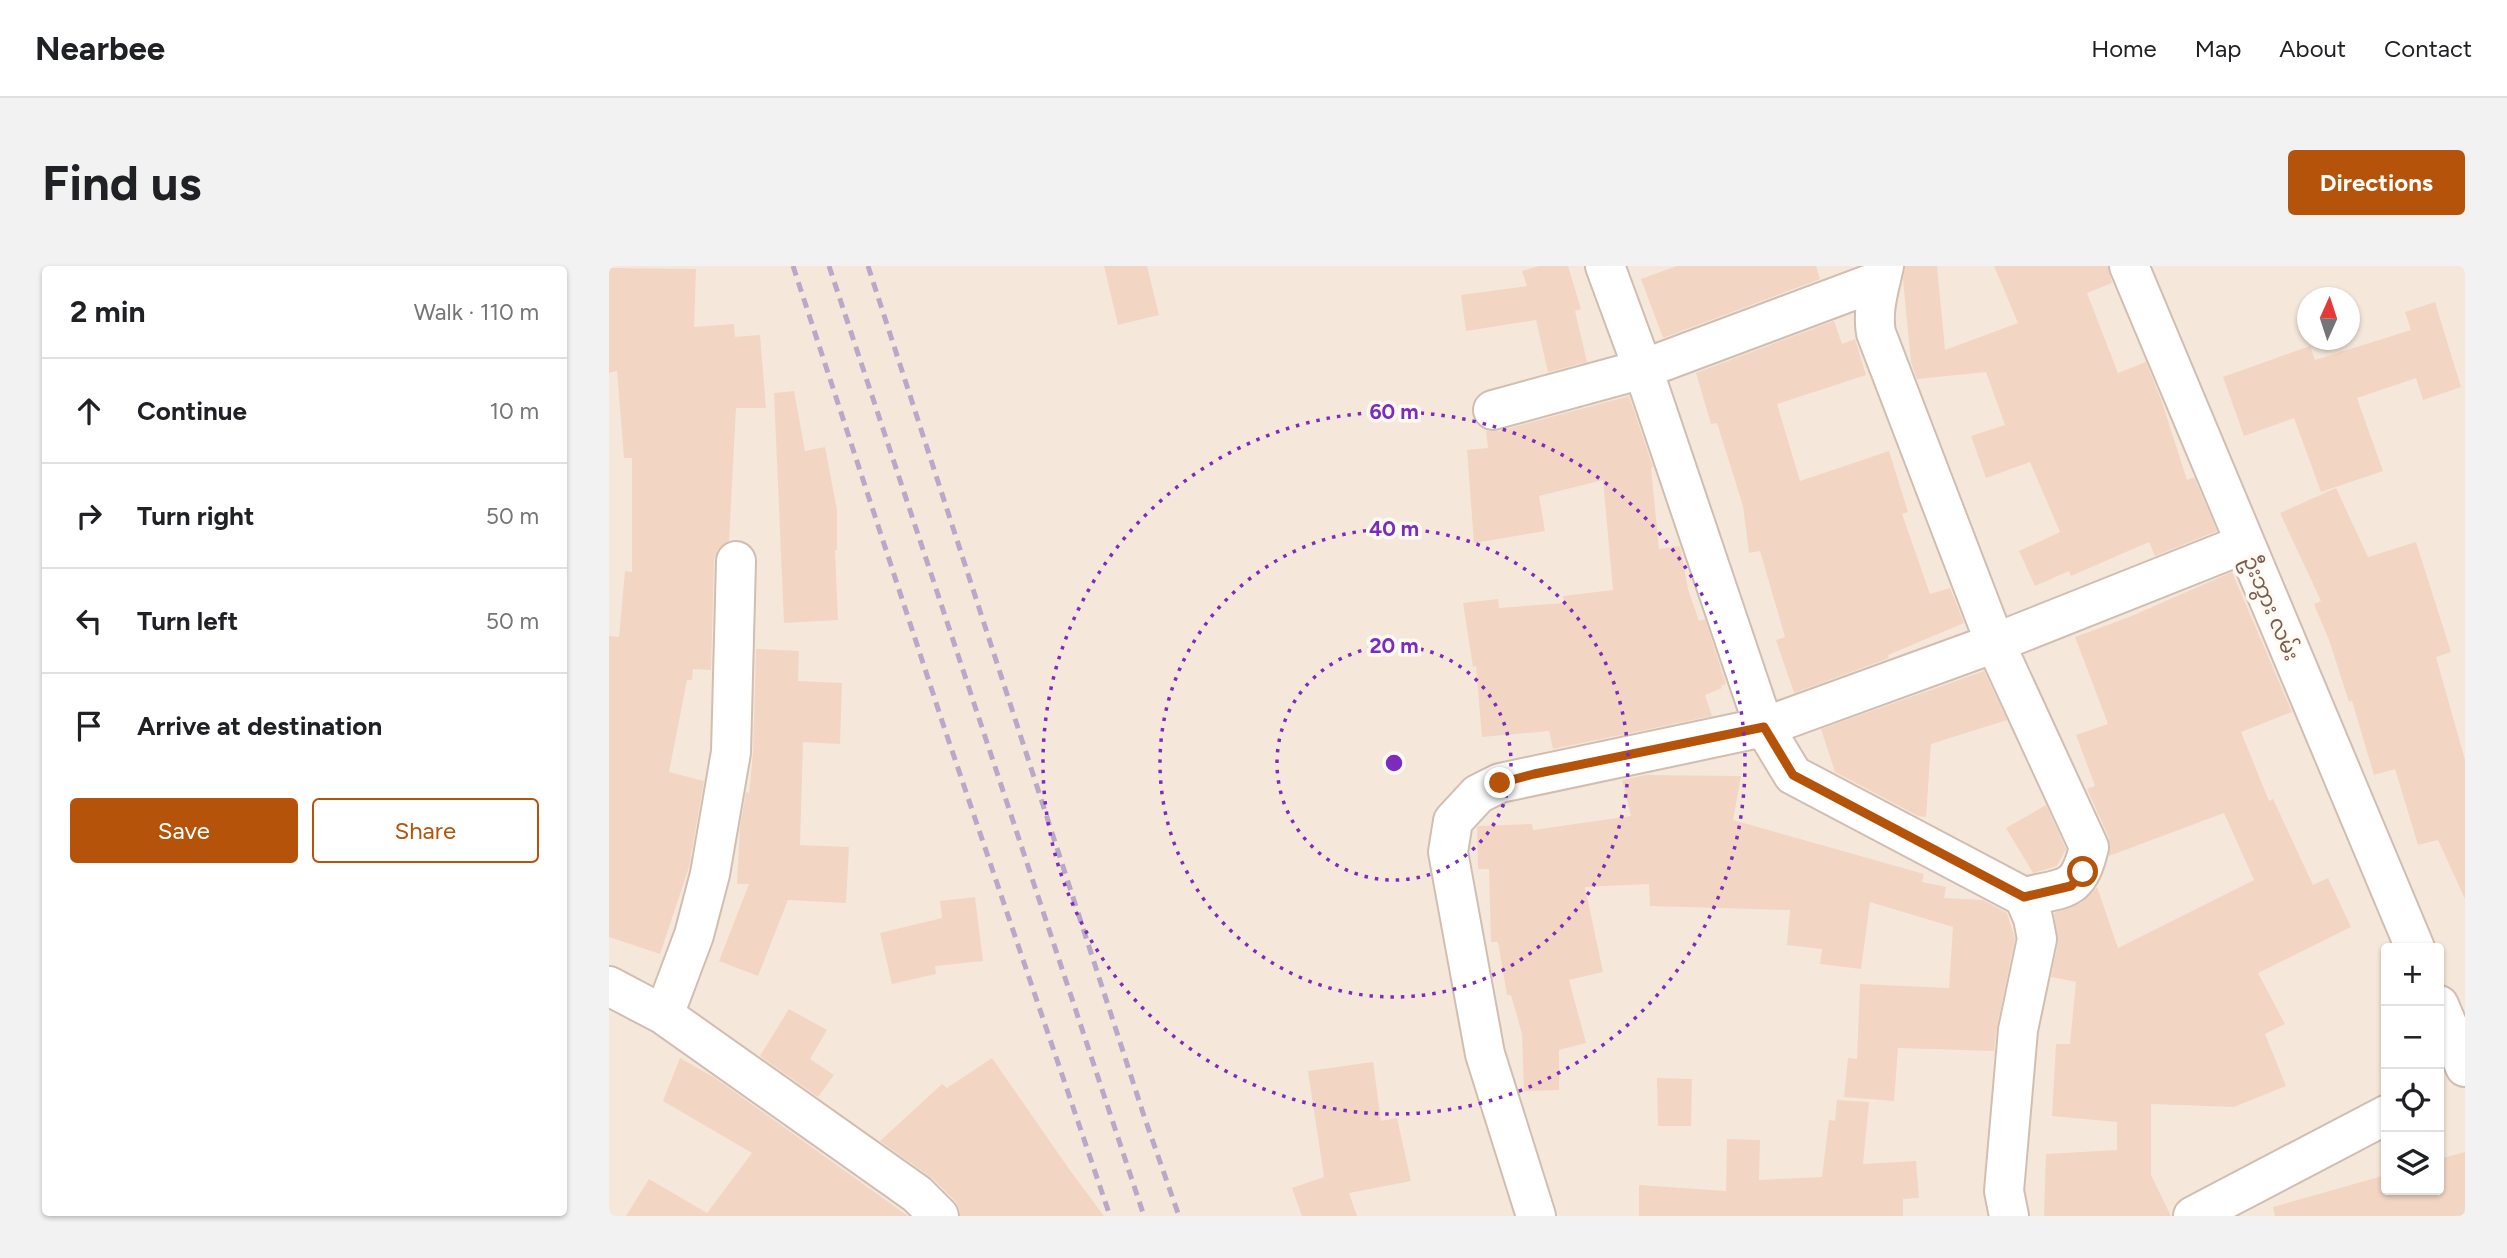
<!DOCTYPE html>
<meta charset="utf-8">
<style>
body{margin:0;font-family:Figtree,"Noto Sans Myanmar",sans-serif;background:#f2f2f2;color:#202124}
.controls{position:absolute;right:21px;bottom:21px;display:grid;overflow:hidden;border-radius:7px;box-shadow:0 2px 5px #0004}
.controls button{width:63px;height:63px;display:grid;place-items:center;padding:0;border:0;border-bottom:2px solid #e0e0e0;background:#fff;color:#202124;font:35px sans-serif}
.compass{position:absolute;left:1688px;top:21px;width:63px;height:63px;border-radius:50%;background:#fff;box-shadow:0 2px 5px #0004;rotate:3deg}
.stop{position:absolute;width:21px;height:21px;margin:-16px;border:5px solid #b45309;border-radius:50%;background:#fff}
.stop.end{background:#b45309;border-color:#fff;box-shadow:0 2px 7px #0008}
.list{margin:0;padding:0;list-style:none}
h2{display:flex;justify-content:space-between;align-items:center;height:91px;margin:0;padding:0 28px;font-size:30px}
h2 small{font-size:23px;font-weight:400;color:#757577}
.list li{display:grid;grid-template-columns:46px 1fr auto;gap:21px;align-items:center;box-sizing:border-box;height:105px;padding:0 28px;border-top:2px solid #e0e0e0}
.list b{display:block;font-size:26px;white-space:nowrap}
.list em{font-size:23px;font-style:normal;color:#757577}
.actions{display:flex;gap:14px;padding:21px 28px}
.actions a{flex:1;padding:16px 0;border:2px solid #b45309;border-radius:7px;text-align:center;font-size:24px;color:#b45309}
.actions .main{background:#b45309;color:#fff}
.icon{flex:none;width:38px;height:38px;fill:none;stroke:currentColor;stroke-width:2;stroke-linecap:round;stroke-linejoin:round}
.map{position:relative;flex:none;width:1856px;height:950px;overflow:hidden;border-radius:7px}
header{display:flex;align-items:center;gap:42px;box-sizing:border-box;height:98px;padding:0 35px;background:#fff;border-bottom:2px solid #e0e0e0}
header strong{font-size:33px}
nav{display:flex;gap:38px;margin-inline-start:auto;font-size:24px}
.intro{display:flex;align-items:center;justify-content:space-between;box-sizing:border-box;height:168px;padding:0 42px}
h1{margin:0;font-size:49px}
.button{padding:18px 32px;border-radius:7px;background:#b45309;color:#fff;font-size:24px;font-weight:700}
main{display:flex;gap:42px;padding:0 42px}
aside{flex:1;background:#fff;border-radius:7px;box-shadow:0 2px 5px #0004}
.map>svg:first-child{display:block}
.residential{fill:#f5e8da;fill-rule:evenodd}
.building{fill:#f3d5c3}
.lines{fill:none;stroke-linecap:round;stroke-linejoin:round}
.minor-casing{stroke:#d1beb0;stroke-width:42}
.minor{stroke:#fff;stroke-width:38}
.rail{stroke:#b9a8c9;stroke-width:5;stroke-dasharray:10 7;stroke-linecap:butt}
.route{stroke:#b45309;stroke-width:9}
.ring{fill:none;stroke:#7b2cbf;stroke-width:3.5;stroke-dasharray:3.5 7}
.labels{text-anchor:middle;stroke-width:7;stroke-linejoin:round;paint-order:stroke}
.street-label{font-size:21px;fill:#7a5c4d;stroke:#fffaf3}
.centre{fill:#7b2cbf;stroke:#fffaf3;stroke-width:3.5}
.ring-label{font-size:21px;text-anchor:middle;font-weight:bold;fill:#7b2cbf;stroke:#fffaf3;stroke-width:7;stroke-linejoin:round;paint-order:stroke}
</style>
<header>
<strong>Nearbee</strong>
<nav><a>Home</a><a>Map</a><a>About</a><a>Contact</a></nav>
</header>
<div class="intro"><h1>Find us</h1><a class="button">Directions</a></div>
<main>
<aside>
<h2>2 min<small>Walk · 110 m</small></h2>
<ul class="list">
<li><svg class="icon" aria-label="ahead" viewBox="0 0 24 24"><path d="M12 20V5M6 11l6-6 6 6"/></svg><div><b>Continue</b></div><em>10 m</em></li>
<li><svg class="icon" aria-label="right" viewBox="0 0 24 24"><path d="M7 20v-9h11M14 6l5 5-5 5"/></svg><div><b>Turn right</b></div><em>50 m</em></li>
<li><svg class="icon" aria-label="left" viewBox="0 0 24 24"><path d="M17 20v-9H6M10 6l-5 5 5 5"/></svg><div><b>Turn left</b></div><em>50 m</em></li>
<li><svg class="icon" aria-label="arrive" viewBox="0 0 24 24"><path d="M6 21V4h12l-3 4 3 4H6"/></svg><div><b>Arrive at destination</b></div></li>
</ul>
<div class="actions"><a class="main">Save</a><a>Share</a></div>
</aside>
<div class="map">
<svg width="1856" height="950" viewBox="0 0 1856 950">
<rect width="100%" height="100%" fill="#fdf6ec"/>
<path class="residential" d="M0,0H1856V950H0ZM1699,32H1741V74H1699ZM1777,682H1830V924H1777Z"/>
<path class="building" d="M495,0H538L550,49L509,59Z
M930,0H959L972,43L966,45L978,96L939,106L927,54L857,65L852,29L918,20L913,5Z
M1068,0H1207L1211,13L1054,72L1032,13Z
M1296,0H1328L1336,84L1409,57L1385,0H1499L1503,17L1478,27L1509,107L1537,96L1553,136L1578,214L1585,211L1608,265L1546,290L1540,276L1462,310L1460,305L1426,320L1410,285L1451,266L1421,196L1377,212L1362,170L1396,159L1377,106L1308,113L1302,96L1294,14Z
M0,2L87,3L85,61L125,58L126,71L151,69L157,142H127L120,275L109,283L105,294L102,404L84,403L83,414H78L60,506L95,515L80,601L51,688L0,671V370L10,371L16,305L23,306V192H15L8,105L0,107Z
M1826,36L1852,121L1814,134L1807,112L1748,132L1774,205L1712,226L1685,152L1635,170L1614,111L1701,80L1706,94L1802,64L1796,46Z
M1225,55L1233,78L1246,73L1257,109L1168,138L1191,215L1280,185L1299,246L1293,248L1321,328L1341,322L1355,357L1279,389L1280,392L1185,427L1167,374L1176,371L1151,285L1140,287L1134,240L1108,157L1102,158L1087,107Z
M185,125L196,185L216,181L228,244V284H226L229,354L175,357L165,127Z
M1020,130L1044,201L1042,202L1050,283L1071,280L1079,323L1090,355L1096,353L1117,418L1112,420L1113,422L1096,429L1103,450L944,483L940,465L873,471L867,400L864,401L854,337L889,333L890,342L955,337L954,330L1004,324L994,214L930,230L936,265L865,277L858,184L879,182L877,165H890Z
M1727,222L1759,291L1807,276L1842,386L1827,391L1856,494V633L1829,574L1809,579L1786,503L1765,509L1743,435L1740,436L1720,374L1705,338L1712,335L1671,247Z
M1623,306L1683,446L1632,466L1660,535L1664,533L1704,619L1719,612L1742,661L1649,707L1676,758L1656,768L1677,820L1625,841L1542,838V909L1562,950H1435L1437,888L1508,884V856L1443,850L1447,778H1461L1467,716L1442,711L1449,677L1445,647L1472,637L1488,621L1509,682L1645,614L1615,547L1500,590V572L1478,523L1486,520L1467,469L1499,458L1466,371L1520,351Z
M147,383L190,385L189,415L233,417L231,478L194,476L191,579L240,581L237,637L179,634L149,710L110,695L140,618H128L131,561L137,526L140,527L144,487Z
M1375,405L1398,454L1322,478L1317,551L1309,550L1226,506L1212,463Z
M1036,509L1132,510L1124,554L1315,608L1313,616L1337,621L1335,632L1374,634L1398,647L1406,673L1388,760L1385,785L1289,782L1285,835L1235,831L1239,792L1248,793L1251,718L1340,722L1344,661L1261,636L1252,703L1211,698L1213,683L1178,679L1181,644L1041,640L1040,618L976,621L994,706L960,714L977,777L950,784V824L915,825L913,768L902,729H898L889,676H882L880,603H869L868,562L869,560L923,558L924,564L1022,550L1013,514Z
M1437,539L1457,583L1448,600L1424,607L1397,562Z
M366,631L374,695L326,700L327,708L283,718L271,667L333,652L331,635Z
M180,743L218,764L201,793L225,809L209,831L151,790Z
M71,792L106,812L299,950H17L40,913L98,947L143,887L54,835Z
M383,792L460,903L495,950H351V944L346,935L323,912L271,875L333,818L338,822Z
M764,796L772,855L788,852L802,915L740,927L748,950H693L683,922L715,911L699,805Z
M1048,812L1083,813L1082,860H1049Z
M1228,834L1260,836L1254,898L1307,895L1310,932L1294,933V950H1030V919L1117,925L1118,873L1151,874L1150,914L1213,911L1220,854L1226,855Z
M1856,886V950H1666L1664,941L1777,909V924H1830V893Z"/>
<g class="lines">
<g class="minor-casing">
<path id="minor" d="M996,0L1034,103L1155,461L1386,377L1635,278
M1275,0C1270,23 1263,44 1267,67L1386,377L1480,581C1469,627 1457,621 1415,631
M1520,0L1806,682
M884,144L1034,103L1272,14
M0,720L55,749L308,928L330,950
M1830,739L1856,801
M55,749L85,669L101,608L122,486L127,295
M927,950L876,788L839,586L844,555L869,528L891,517L1155,461L1184,509L1415,631L1424,652L1428,673L1409,764L1395,925L1400,950
M1584,950L1777,849"/>
</g>
<use href="#minor" class="minor"/>
<path class="rail" d="M184,0L335,461L501,950
M220,0L535,950
M259,0L535,850L570,950"/>
</g>
<g class="lines">
<path class="route" d="M891,517L925,508L1155,461L1184,509L1415,631L1462,620L1474,606"/>
</g>
<g class="ring">
<circle cx="785" cy="497" r="117"/>
<circle cx="785" cy="497" r="234"/>
<circle cx="785" cy="497" r="351"/>
</g>
<g class="labels">
<g class="street-label">
<text transform="translate(1662 342) rotate(67)" y="7">ဦးဘွား လမ်း</text>
</g>
</g>
<circle cx="785" cy="497" r="10" class="centre"/>
<g class="ring-label">
<text x="785" y="153">60 m</text>
<text x="785" y="270">40 m</text>
<text x="785" y="387">20 m</text>
</g>
</svg>
<div class="controls">
<button>+</button>
<button>−</button>
<button><svg class="icon" aria-label="locate" viewBox="0 0 24 24"><circle cx="12" cy="12" r="6"/><path d="M12 2v4M12 18v4M2 12h4M18 12h4"/></svg></button>
<button><svg class="icon" aria-label="layers" viewBox="0 0 24 24"><path d="M12 4l9 5-9 5-9-5zM3 14l9 5 9-5"/></svg></button>
</div>
<svg class="compass" viewBox="-18 -18 36 36"><path d="M0-13l5 13h-10z" fill="#e53935"/><path d="M0 13l5-13h-10z" fill="#757577"/></svg>
<div class="stop" style="left:1474px;top:606px"></div>
<div class="stop end" style="left:891px;top:517px"></div>
</div>
</main>
